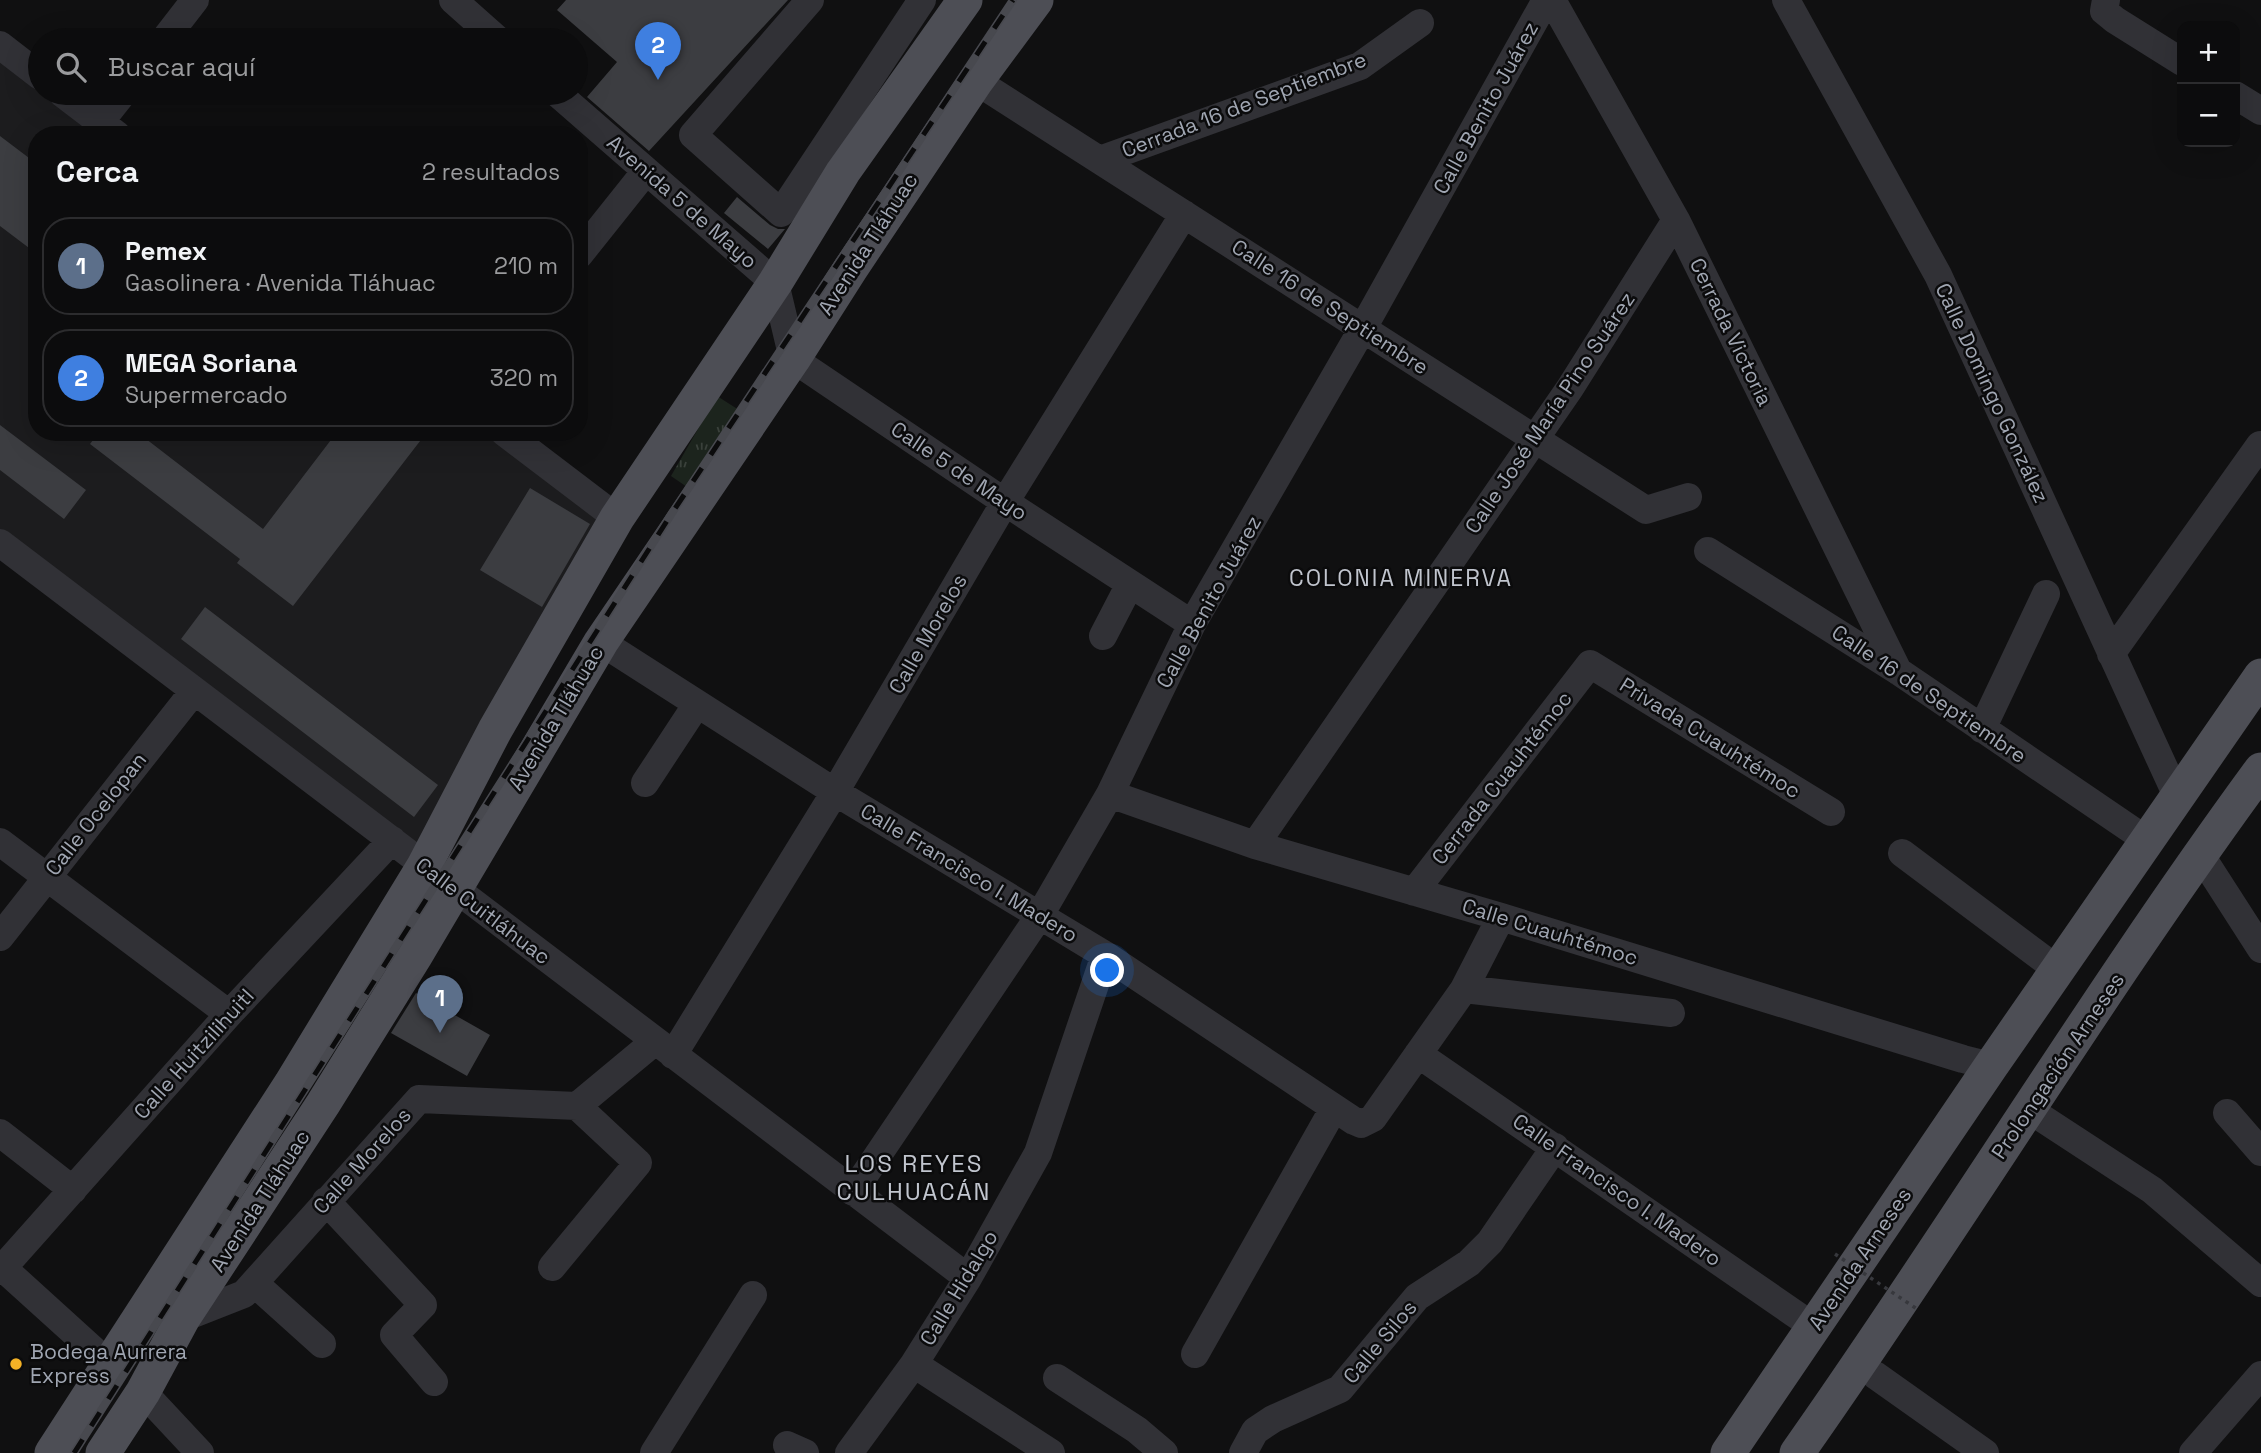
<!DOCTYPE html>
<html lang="es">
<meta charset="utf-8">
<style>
body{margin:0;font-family:"Space Grotesk",sans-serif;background:#1a1a1b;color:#f1f3f6}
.controls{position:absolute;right:21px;top:21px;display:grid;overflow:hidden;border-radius:14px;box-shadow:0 7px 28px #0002}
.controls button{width:63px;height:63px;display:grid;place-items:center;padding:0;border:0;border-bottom:2px solid #2c2c2e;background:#0c0c0d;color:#f1f3f6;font:35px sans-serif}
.you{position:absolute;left:1108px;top:971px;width:24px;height:24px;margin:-18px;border:5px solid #fff;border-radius:50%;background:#1a73e8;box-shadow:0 0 0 10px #1a73e833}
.badge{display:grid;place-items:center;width:46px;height:46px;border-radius:50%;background:#ea580c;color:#fff;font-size:23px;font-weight:700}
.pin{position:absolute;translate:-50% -58px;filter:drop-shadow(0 2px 4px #0008)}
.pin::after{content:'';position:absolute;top:37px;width:24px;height:21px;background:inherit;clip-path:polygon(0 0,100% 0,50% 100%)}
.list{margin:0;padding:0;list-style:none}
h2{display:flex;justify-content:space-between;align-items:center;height:91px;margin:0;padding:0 28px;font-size:30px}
h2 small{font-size:23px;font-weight:400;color:#9a9b9d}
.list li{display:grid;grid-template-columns:46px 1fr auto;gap:21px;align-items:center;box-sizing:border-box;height:98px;margin:0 14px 14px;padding:0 14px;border:2px solid #2c2c2e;border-radius:28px}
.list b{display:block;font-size:26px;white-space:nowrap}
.list p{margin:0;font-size:23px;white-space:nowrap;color:#9a9b9d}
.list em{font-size:23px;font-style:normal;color:#9a9b9d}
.icon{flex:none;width:38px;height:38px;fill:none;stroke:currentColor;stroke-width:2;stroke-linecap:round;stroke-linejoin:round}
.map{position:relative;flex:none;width:2261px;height:1453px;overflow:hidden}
.search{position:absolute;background:#0c0c0d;box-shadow:0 7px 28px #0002;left:28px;top:28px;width:560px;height:77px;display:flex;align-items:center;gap:18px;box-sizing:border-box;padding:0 24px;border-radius:38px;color:#9a9b9d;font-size:26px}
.panel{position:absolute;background:#0c0c0d;box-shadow:0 7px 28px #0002;left:28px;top:126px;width:560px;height:315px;border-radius:28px}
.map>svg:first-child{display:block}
.built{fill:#1c1c1e}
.grass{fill:url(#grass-tufts)}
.building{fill:#3c3d41}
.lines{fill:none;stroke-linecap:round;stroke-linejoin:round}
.minor{stroke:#313136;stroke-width:28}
.major{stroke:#4d4e55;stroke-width:35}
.rail-casing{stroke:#48494f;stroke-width:8}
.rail{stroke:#0b0b0c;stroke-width:5;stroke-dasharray:16;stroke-linecap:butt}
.path-bridge{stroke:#37383d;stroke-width:3.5;stroke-dasharray:3.5 5;stroke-linecap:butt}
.poi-dot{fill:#f3b126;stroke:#0b0b0c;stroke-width:2.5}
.labels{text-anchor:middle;stroke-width:5;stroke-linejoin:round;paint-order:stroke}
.street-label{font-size:21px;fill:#a0a6b2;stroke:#0b0b0c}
.poi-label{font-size:21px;fill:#a0a6b2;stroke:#0b0b0c;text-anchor:start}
.neighbourhood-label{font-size:23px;letter-spacing:2px;fill:#c1c5ce;stroke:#0b0b0c}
.quarter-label{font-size:24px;letter-spacing:2px;fill:#c1c5ce;stroke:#0b0b0c}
</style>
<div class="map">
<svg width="2261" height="1453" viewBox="0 0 2261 1453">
<defs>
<pattern id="grass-tufts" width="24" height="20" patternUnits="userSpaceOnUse" patternTransform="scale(1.75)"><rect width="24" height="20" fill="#1c241d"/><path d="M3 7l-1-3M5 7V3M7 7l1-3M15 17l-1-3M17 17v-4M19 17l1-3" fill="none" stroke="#3a413b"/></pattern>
</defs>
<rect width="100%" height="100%" fill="#101011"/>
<path class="built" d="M0,45L40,76V93H62L117,135H37V432H504L617,518L424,866L0,543Z"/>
<path class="grass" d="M717,396L742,412L690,489L671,476Z"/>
<path class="building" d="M566,0H788L649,151L587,97L617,62L557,10Z
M0,136L37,164V254L0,226Z
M737,197L770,225L778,229H785L768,249L724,213Z
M0,425L86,490L64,519L0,470Z
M99,432H137L263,529L337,432H427L293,606L237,563L240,559L90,444Z
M530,488L590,524L542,607L480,570Z
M205,607L438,785L414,817L181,639Z
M416,993L490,1035L467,1076L391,1033Z"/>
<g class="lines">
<path class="minor" d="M453,0L498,40
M810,0L693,135L781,213L922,0
M1552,0L1676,220L1898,671
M1786,0L1938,275L2177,796
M2106,0L2104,11L2115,20L2182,62
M164,40L195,0
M0,45L40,76
M976,81L1646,510L1688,497
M62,93L117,135
M557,93L775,283L793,359L1005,502L1192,624
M2235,95L2261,111
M100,122L123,93
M1100,160L1360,66L1420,23
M579,255L646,171
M504,432L617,518
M0,543L968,1278
M1708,551L1898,671L2148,841
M1103,636L1130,584
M601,642L835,792L1105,955L1354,1121L1361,1124L1373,1118L1464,989L1501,917
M2111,654L2260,445
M1982,729L2046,594
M645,783L697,704
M1110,794L1255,845L1501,917L1963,1059L1991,1066
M0,842L229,1014
M1255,845L1570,388L1676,220
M1902,853L2058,970
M2200,854L2261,949
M1414,892L1590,664L1831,812
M0,937L194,691
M1464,989L1671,1013
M1418,1054L1814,1327
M673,1055L835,792L1005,502L1184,214
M2028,1109L2152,1190L2261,1283
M2227,1113L2261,1152
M0,1133L73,1190
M853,1192L1040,915L1110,794L1192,624L1363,328L1546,0
M326,1201L423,1305L394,1335L434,1382
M552,1267L638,1163L577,1106
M3,1268L110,1365
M0,1271L229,1014L392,840
M254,1283L322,1344
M183,1318L244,1294L419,1099L577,1106L654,1042
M1195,1354L1334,1108
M914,1364L1051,1453
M1875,1375L1985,1453
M1057,1378L1137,1430L1164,1453
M143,1392L200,1453
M787,1445L805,1453
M654,1453L753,1295
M849,1453L914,1364L968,1278L1038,1153L1105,955
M1243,1453L1255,1431L1273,1419L1340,1389L1417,1297L1469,1263L1490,1242L1555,1147
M2193,1453L2261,1375"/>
<path class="major" d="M52,1453L291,1084L424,866L495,730L617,518L775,283L843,172L965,0
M103,1453L143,1392L183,1318L323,1104L415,956L601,642L793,359L851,268L976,81L1036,0
M1728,1453L1991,1066L2261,676
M1797,1453C1956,1228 2098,992 2261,770"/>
<g class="rail-casing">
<path id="rail" d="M74,1453L672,513L1013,0"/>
</g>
<use href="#rail" class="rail"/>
<path class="path-bridge" d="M1835,1254L1917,1309"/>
</g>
<circle class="poi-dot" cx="16" cy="1364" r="7"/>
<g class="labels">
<g class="street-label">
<text transform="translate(1244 105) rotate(-21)" y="7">Cerrada 16 de Septiembre</text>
<text transform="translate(1486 108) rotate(-61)" y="7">Calle Benito Juárez</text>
<text transform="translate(682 202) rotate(41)" y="7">Avenida 5 de Mayo</text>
<text transform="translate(868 244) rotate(-57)" y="7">Avenida Tláhuac</text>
<text transform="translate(1330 307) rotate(33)" y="7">Calle 16 de Septiembre</text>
<text transform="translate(1731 332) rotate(64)" y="7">Cerrada Victoria</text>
<text transform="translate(1992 393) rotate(65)" y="7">Calle Domingo González</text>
<text transform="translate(1550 413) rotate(-56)" y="7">Calle José María Pino Suárez</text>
<text transform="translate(959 471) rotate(34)" y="7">Calle 5 de Mayo</text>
<text transform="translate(1209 602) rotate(-61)" y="7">Calle Benito Juárez</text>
<text transform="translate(928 634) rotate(-60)" y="7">Calle Morelos</text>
<text transform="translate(1929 694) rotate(34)" y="7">Calle 16 de Septiembre</text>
<text transform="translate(556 718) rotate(-59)" y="7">Avenida Tláhuac</text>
<text transform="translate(1710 738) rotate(32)" y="7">Privada Cuauhtémoc</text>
<text transform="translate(1502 778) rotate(-52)" y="7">Cerrada Cuauhtémoc</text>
<text transform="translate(96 814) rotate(-52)" y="7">Calle Ocelopan</text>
<text transform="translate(969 873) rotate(31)" y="7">Calle Francisco I. Madero</text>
<text transform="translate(483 911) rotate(37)" y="7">Calle Cuitláhuac</text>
<text transform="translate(1550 932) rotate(17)" y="7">Calle Cuauhtémoc</text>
<text transform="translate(194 1054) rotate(-48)" y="7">Calle Huitzilihuitl</text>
<text transform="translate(2058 1066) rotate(-56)" y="7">Prolongación Arneses</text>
<text transform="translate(362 1161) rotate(-48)" y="7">Calle Morelos</text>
<text transform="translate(1617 1190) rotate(35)" y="7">Calle Francisco I. Madero</text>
<text transform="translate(260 1201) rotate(-57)" y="7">Avenida Tláhuac</text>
<text transform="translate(1860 1259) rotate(-56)" y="7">Avenida Arneses</text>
<text transform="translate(959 1288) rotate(-59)" y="7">Calle Hidalgo</text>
<text transform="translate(1380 1342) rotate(-50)" y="7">Calle Silos</text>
</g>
<g class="poi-label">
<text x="30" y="1359">Bodega Aurrera<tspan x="30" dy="24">Express</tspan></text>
</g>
<g class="neighbourhood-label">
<text x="1401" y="586">COLONIA MINERVA</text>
</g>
<g class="quarter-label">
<text x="914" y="1172">LOS REYES<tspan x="914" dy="28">CULHUACÁN</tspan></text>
</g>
</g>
</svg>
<div class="controls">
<button>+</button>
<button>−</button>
</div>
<div class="you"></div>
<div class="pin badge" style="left:440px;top:1033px;background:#5c6f8a">1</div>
<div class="pin badge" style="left:658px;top:80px;background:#3f7fe0">2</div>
<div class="search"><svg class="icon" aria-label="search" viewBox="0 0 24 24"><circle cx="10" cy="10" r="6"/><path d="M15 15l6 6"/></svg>Buscar aquí</div>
<section class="panel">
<h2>Cerca<small>2 resultados</small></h2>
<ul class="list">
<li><span class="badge" style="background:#5c6f8a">1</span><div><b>Pemex</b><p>Gasolinera · Avenida Tláhuac</p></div><em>210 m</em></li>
<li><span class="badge" style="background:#3f7fe0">2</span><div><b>MEGA Soriana</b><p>Supermercado</p></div><em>320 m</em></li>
</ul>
</section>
</div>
